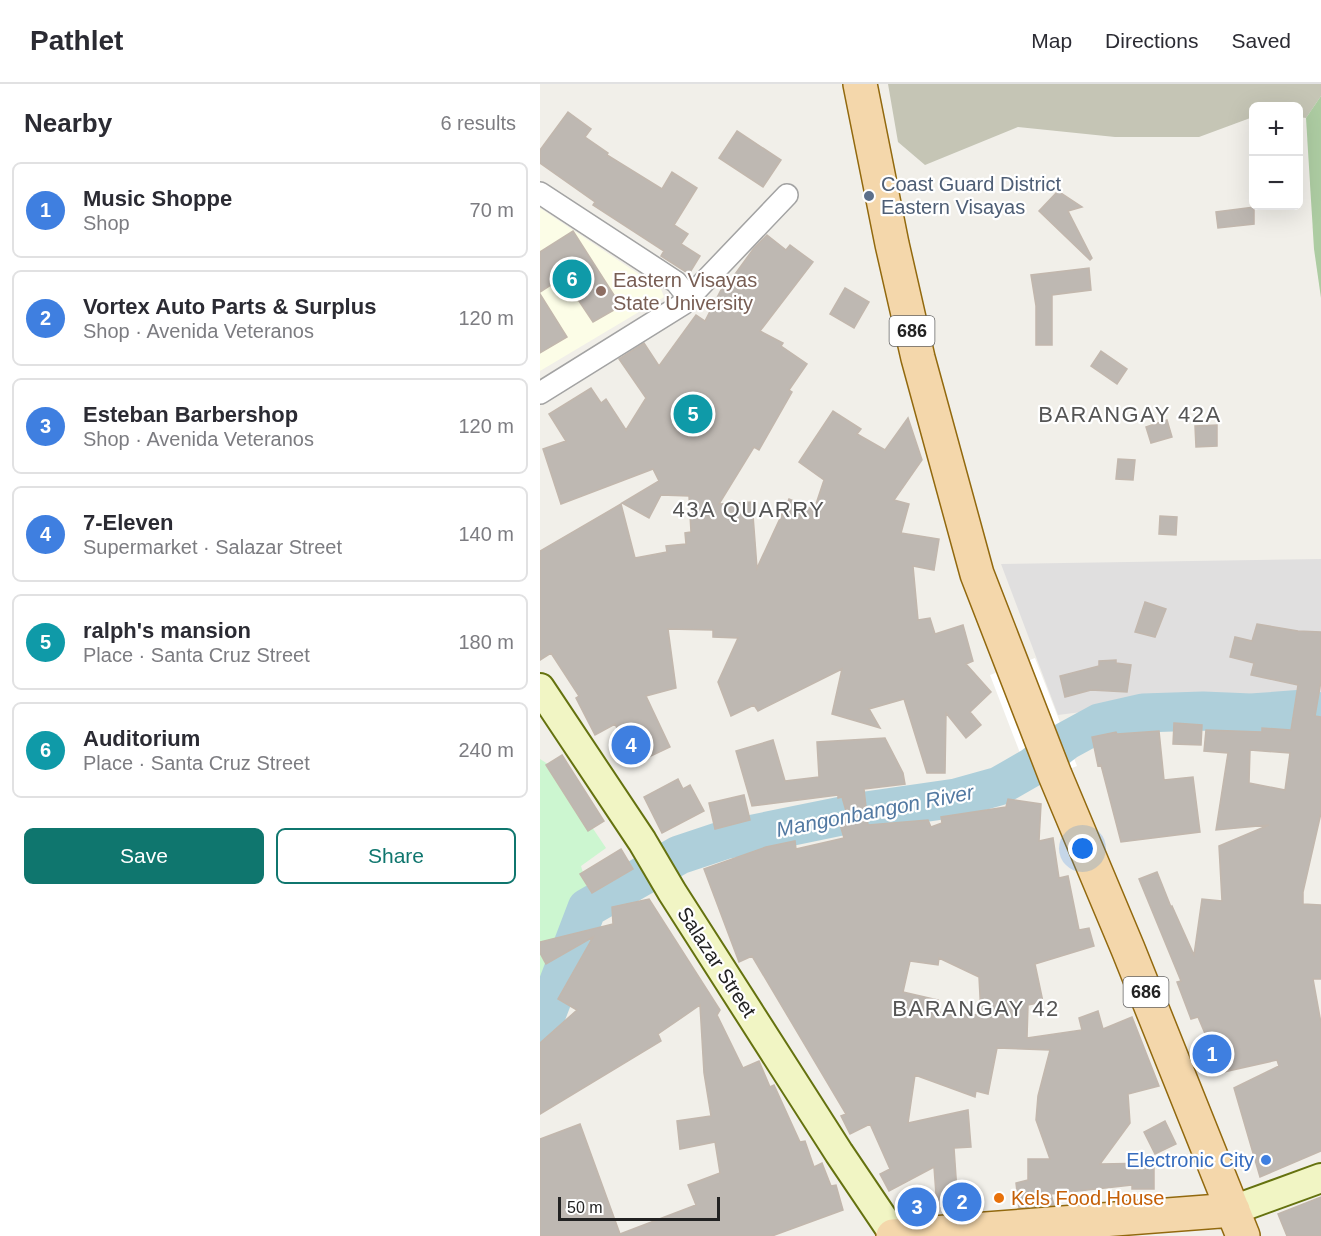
<!DOCTYPE html>
<meta charset="utf-8">
<style>
body{margin:0;font-family:Arial,sans-serif;background:#f2f2f3;color:#2b2b33}
.controls{position:absolute;right:18px;top:18px;display:grid;overflow:hidden;border-radius:9px;box-shadow:0 6px 24px #0002}
.controls button{width:54px;height:54px;display:grid;place-items:center;padding:0;border:0;border-bottom:2px solid #e1e1e2;background:#fff;color:#2b2b33;font:30px sans-serif}
.scale{position:absolute;left:18px;bottom:15px;width:162px;box-sizing:border-box;padding-left:6px;border:3px solid #222;border-top:0;font-size:16px;line-height:21px;white-space:nowrap;color:#222;-webkit-text-stroke:4px #fff;paint-order:stroke}
.you{position:absolute;left:543px;top:765px;width:21px;height:21px;margin:-15px;border:4px solid #fff;border-radius:50%;background:#1a73e8;box-shadow:0 0 0 9px #1a73e833}
.badge{display:grid;place-items:center;width:39px;height:39px;border-radius:50%;background:#0f766e;color:#fff;font-size:20px;font-weight:700}
.pin{position:absolute;translate:-50% -50%;border:3px solid #fff;box-shadow:0 2px 6px #0006}
.list{margin:0;padding:0;list-style:none}
h2{display:flex;justify-content:space-between;align-items:center;height:78px;margin:0;padding:0 24px;font-size:26px}
h2 small{font-size:20px;font-weight:400;color:#7c7c81}
.list li{display:grid;grid-template-columns:39px 1fr auto;gap:18px;align-items:center;box-sizing:border-box;height:96px;margin:0 12px 12px;padding:0 12px;border:2px solid #e1e1e2;border-radius:9px}
.list b{display:block;font-size:22px;white-space:nowrap}
.list p{margin:0;font-size:20px;white-space:nowrap;color:#7c7c81}
.list em{font-size:20px;font-style:normal;color:#7c7c81}
.actions{display:flex;gap:12px;padding:18px 24px}
.actions a{flex:1;padding:14px 0;border:2px solid #0f766e;border-radius:9px;text-align:center;font-size:21px;color:#0f766e}
.actions .main{background:#0f766e;color:#fff}
.map{position:relative;flex:none;width:781px;height:1152px;overflow:hidden}
header{display:flex;align-items:center;gap:36px;box-sizing:border-box;height:84px;padding:0 30px;background:#fff;border-bottom:2px solid #e1e1e2}
header strong{font-size:28px}
nav{display:flex;gap:33px;margin-inline-start:auto;font-size:21px}
main{display:flex}
aside{flex:1;background:#fff}
.map>svg:first-child{display:block}
.residential{fill:#e0dfdf}
.education{fill:#fcfde7}
.construction{fill:#c5c5b5}
.forest{fill:#adcca2}
.park{fill:#ccf6d0}
.pier{fill:#fff}
.lines{fill:none;stroke-linecap:round;stroke-linejoin:round}
.river{stroke:#aecfda;stroke-width:39}
.building{fill:#beb8b2;stroke:#c2b7ad;stroke-width:1.5;fill-rule:evenodd}
.street-casing{stroke:#a3a3a3;stroke-width:24}
.secondary-casing{stroke:#65720f;stroke-width:32}
.primary-casing{stroke:#92690e;stroke-width:36}
.street{stroke:#fff;stroke-width:21}
.secondary{stroke:#f1f5c4;stroke-width:28}
.primary{stroke:#f4d7ab;stroke-width:33}
.service-dot{fill:#5c6f8a;stroke:#fff;stroke-width:2}
.education-dot{fill:#8d6e63;stroke:#fff;stroke-width:2}
.shop-dot{fill:#3f7fe0;stroke:#fff;stroke-width:2}
.food-dot{fill:#e8710a;stroke:#fff;stroke-width:2}
.labels{text-anchor:middle;stroke-width:4.5;stroke-linejoin:round;paint-order:stroke}
.shield{fill:#fff;stroke:#646464;stroke-width:1.5}
.shield-label{font-size:18px;font-weight:bold;fill:#222}
.service-label{font-size:20px;fill:#4e5e75;stroke:#fff;text-anchor:start}
.education-label{font-size:20px;fill:#785e54;stroke:#fff;text-anchor:start}
.street-label{font-size:20px;fill:#222;stroke:#fff}
.shop-label{font-size:20px;fill:#366cbe;stroke:#fff;text-anchor:end}
.food-label{font-size:20px;fill:#c56008;stroke:#fff;text-anchor:start}
.water-label{font-size:21px;font-style:italic;fill:#5279a2;stroke:#fff}
.quarter-label{font-size:22px;letter-spacing:1.5px;fill:#555;stroke:#fff}
</style>
<header>
<strong>Pathlet</strong>
<nav><a>Map</a><a>Directions</a><a>Saved</a></nav>
</header>
<main>
<aside>
<h2>Nearby<small>6 results</small></h2>
<ul class="list">
<li><span class="badge" style="background:#3f7fe0">1</span><div><b>Music Shoppe</b><p>Shop</p></div><em>70 m</em></li>
<li><span class="badge" style="background:#3f7fe0">2</span><div><b>Vortex Auto Parts &amp; Surplus</b><p>Shop · Avenida Veteranos</p></div><em>120 m</em></li>
<li><span class="badge" style="background:#3f7fe0">3</span><div><b>Esteban Barbershop</b><p>Shop · Avenida Veteranos</p></div><em>120 m</em></li>
<li><span class="badge" style="background:#3f7fe0">4</span><div><b>7-Eleven</b><p>Supermarket · Salazar Street</p></div><em>140 m</em></li>
<li><span class="badge" style="background:#0f9aa8">5</span><div><b>ralph's mansion</b><p>Place · Santa Cruz Street</p></div><em>180 m</em></li>
<li><span class="badge" style="background:#0f9aa8">6</span><div><b>Auditorium</b><p>Place · Santa Cruz Street</p></div><em>240 m</em></li>
</ul>
<div class="actions"><a class="main">Save</a><a>Share</a></div>
</aside>
<div class="map">
<svg width="781" height="1152" viewBox="0 0 781 1152">
<rect width="100%" height="100%" fill="#f1efe9"/>
<path class="residential" d="M781,475V622L686,610L518,631L461,480Z"/>
<path class="education" d="M0,124L121,205L124,213L0,287Z"/>
<path class="construction" d="M348,0H781V12L766,34L759,33L758,22H714L713,33L659,53H575L478,43L385,81L358,58Z"/>
<path class="forest" d="M781,12V214L774,165L766,34Z"/>
<path class="park" d="M0,675L11,682L66,764L41,782L49,809L9,903L0,912Z"/>
<path class="pier" d="M495,574L537,682L492,700L450,591Z"/>
<g class="lines">
<path class="river" d="M0,939L5,934L47,824L139,771L184,756L326,727L416,714L459,702L492,683L526,657L559,639L603,629L663,627L711,629L765,625L781,628"/>
</g>
<path class="building" d="M28,28L51,45L45,53L68,69L67,71L122,105L132,88L157,104L134,141L148,150L141,160L160,172L149,190L121,172L124,167L53,121L55,118L0,79V66Z
M197,47L241,76L223,103L179,74Z
M518,107L542,123L528,127L552,174L550,176L499,127Z
M714,123V140L678,144L676,128Z
M33,147L81,222L53,238L23,193L0,208V168Z
M227,151L246,166L250,161L273,178L220,247L243,259L241,262L267,280L249,306L252,308L219,366L214,363L179,420L212,418L217,484L249,415L274,426L284,396L259,378L293,327L321,345L317,350L345,366L368,334L382,376L354,416L369,420L361,449L399,455L394,486L373,482L378,536L390,534L395,550L423,541L433,577L426,580L451,608L430,628L441,641L426,654L406,629L405,689H387L364,615L329,625L340,644L292,630L302,585L218,627L214,621L191,632L178,598L198,554L173,553V546L128,545L136,604L106,612L130,663L94,680L75,640L55,651L36,614L39,612L11,569L0,576V467L81,420L95,474L127,468L126,462L146,460L145,449L151,448L149,412L121,411L109,434L82,419L119,397L113,385L21,420L3,365L26,357L9,330L51,304L61,319L66,315L86,346L106,314L79,275L104,259L119,282L156,231L165,237L183,202L185,204L214,164Z
M549,184L551,206L512,211V261H496V222L491,191Z
M305,204L329,218L314,244L290,230Z
M0,210L27,253L0,269Z
M561,267L587,285L577,300L551,282Z
M627,336L632,353L611,359L606,343Z
M677,341V362L656,363L655,342Z
M578,375L595,376L593,396L576,395Z
M620,432L637,433L636,451L619,450Z
M605,518L626,525L615,553L595,548Z
M717,540L758,547L781,548V597L775,632L781,633V729L763,808V820L781,821V895H773L781,939V1067L720,1093L694,1004L739,982L737,976L670,991L663,969L672,966L658,933L651,935L637,898L641,897L599,795L617,788L631,823L632,822L654,871L662,815L682,817L679,762L729,741L676,746L688,669L664,667L666,646L722,648V644L751,646L758,601L711,591L714,579L690,573L695,553L712,557ZM710,666L750,669L745,706L709,699Z
M576,576V579L591,581L587,608L551,606L525,613L520,592L559,582V577Z
M634,639L662,641L661,661L633,660Z
M619,647L624,696L653,693L660,748L581,758L561,681L558,682L552,653L576,648L577,650Z
M345,654L363,689L365,700L324,705L328,741L388,736L391,743L402,739L401,733L466,723L468,715L501,720L499,757L513,754L519,794L528,792L539,846L549,844L554,862L495,880L503,918L488,921L487,954L542,946L539,934L558,927L563,945L592,933L619,1002L588,1010L590,1039L560,1080L614,1079V1105H592V1101L511,1110L514,1121L479,1124L476,1099L488,1096V1075H510L496,1036L498,1012L510,966L457,964L448,1010L436,1007L435,1013L375,991L368,1039L428,1026L431,1063L414,1064L418,1122L397,1124L394,1083L349,1107L340,1090L350,1085L330,1040L310,1050L301,1032L306,1030L212,872L199,878L164,785L226,763L255,757L256,765L304,754L299,737L308,734L302,713L298,714V711L212,722L196,667L233,656L245,697L279,693L277,658ZM399,874L439,893L441,931L395,928L398,916L363,908L370,877L398,881Z
M22,671L64,737L48,747L6,681Z
M138,695L143,705L150,701L164,727L122,749L104,713Z
M204,711L210,736L175,745L169,719Z
M81,765L93,785L52,809L40,790Z
M109,815L180,926L177,931L203,984L219,977L230,1003L234,1001L260,1058L265,1057L274,1083L282,1079L291,1102L296,1101L303,1126L232,1152H0V1055L40,1040L80,1150L156,1121L148,1101L180,1089L175,1058L140,1065L137,1037L171,1032L164,989L160,921L118,950L121,957L0,1030V959L37,926L18,915L53,853L6,880L0,869V858L73,840L72,823Z
M625,1037L636,1060L615,1070L604,1048Z
M781,1113V1152H747L738,1130Z"/>
<g class="lines">
<g class="street-casing">
<path id="street" d="M0,109L136,198L145,209L143,220L0,309
M143,220L247,111"/>
</g>
<g class="secondary-casing">
<path id="secondary" d="M0,604L102,757L132,808L299,1069L355,1152
M693,1126L781,1094"/>
</g>
<g class="primary-casing">
<path id="primary" d="M320,0L352,160L378,274L437,490L515,691L588,865L703,1152
M353,1152L693,1126"/>
</g>
<use href="#street" class="street"/>
<use href="#secondary" class="secondary"/>
<use href="#primary" class="primary"/>
</g>
<circle class="service-dot" cx="329" cy="112" r="6"/>
<circle class="education-dot" cx="61" cy="207" r="6"/>
<circle class="shop-dot" cx="726" cy="1076" r="6"/>
<circle class="food-dot" cx="459" cy="1114" r="6"/>
<g class="labels">
<g class="shield">
<rect x="349.5" y="232" width="45" height="30" rx="4.5"/>
<rect x="583.5" y="893" width="45" height="30" rx="4.5"/>
</g>
<g class="shield-label">
<text x="372" y="253">686</text>
<text x="606" y="914">686</text>
</g>
<g class="service-label">
<text x="341" y="107">Coast Guard District<tspan x="341" dy="23">Eastern Visayas</tspan></text>
</g>
<g class="education-label">
<text x="73" y="203">Eastern Visayas<tspan x="73" dy="23">State University</tspan></text>
</g>
<g class="street-label">
<text transform="translate(177 878) rotate(57)" y="7">Salazar Street</text>
</g>
<g class="shop-label">
<text x="714" y="1083">Electronic City</text>
</g>
<g class="food-label">
<text x="471" y="1121">Kels Food House</text>
</g>
<g class="water-label">
<text transform="translate(335 727) rotate(-11)" y="7">Mangonbangon River</text>
</g>
<g class="quarter-label">
<text x="590" y="338">BARANGAY 42A</text>
<text x="209" y="433">43A QUARRY</text>
<text x="436" y="932">BARANGAY 42</text>
</g>
</g>
</svg>
<div class="controls">
<button>+</button>
<button>−</button>
</div>
<div class="scale">50 m</div>
<div class="you"></div>
<div class="pin badge" style="left:672px;top:970px;background:#3f7fe0">1</div>
<div class="pin badge" style="left:422px;top:1118px;background:#3f7fe0">2</div>
<div class="pin badge" style="left:377px;top:1123px;background:#3f7fe0">3</div>
<div class="pin badge" style="left:91px;top:661px;background:#3f7fe0">4</div>
<div class="pin badge" style="left:153px;top:330px;background:#0f9aa8">5</div>
<div class="pin badge" style="left:32px;top:195px;background:#0f9aa8">6</div>
</div>
</main>
